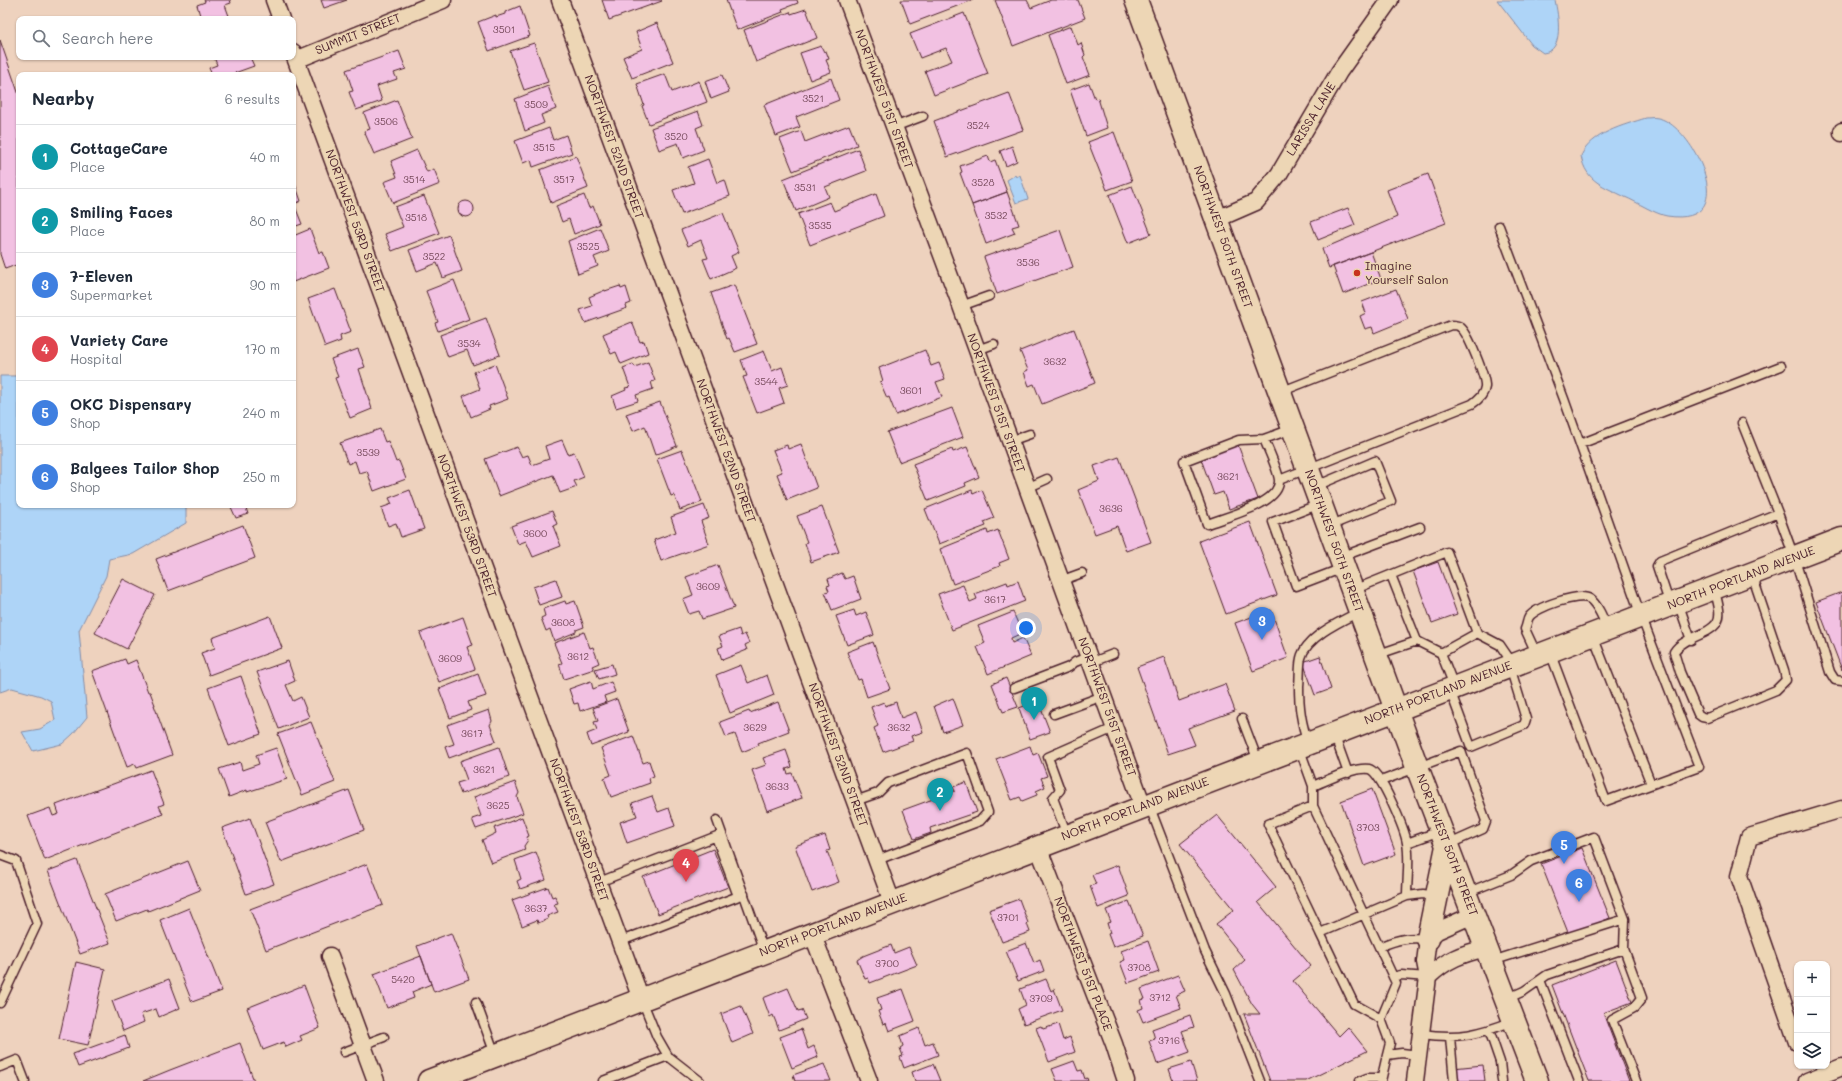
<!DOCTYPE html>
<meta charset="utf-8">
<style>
body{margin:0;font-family:Mali,sans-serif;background:#f2f2f3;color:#1f2937}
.controls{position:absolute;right:12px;bottom:12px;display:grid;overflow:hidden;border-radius:8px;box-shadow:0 1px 3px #0004}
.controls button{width:36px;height:36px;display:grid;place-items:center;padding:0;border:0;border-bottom:1px solid #e0e1e3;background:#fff;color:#1f2937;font:20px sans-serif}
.you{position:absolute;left:1026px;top:628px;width:14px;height:14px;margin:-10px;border:3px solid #fff;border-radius:50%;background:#1a73e8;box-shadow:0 0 0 6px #1a73e833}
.badge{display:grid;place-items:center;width:26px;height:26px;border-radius:50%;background:#ea580c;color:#fff;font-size:13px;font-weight:700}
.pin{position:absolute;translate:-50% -33px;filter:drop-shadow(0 1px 2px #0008)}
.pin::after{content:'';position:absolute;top:21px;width:14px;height:12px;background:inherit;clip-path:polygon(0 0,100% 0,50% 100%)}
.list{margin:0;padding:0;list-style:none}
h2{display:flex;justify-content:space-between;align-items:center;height:52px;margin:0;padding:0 16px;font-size:17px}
h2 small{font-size:13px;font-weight:400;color:#747a83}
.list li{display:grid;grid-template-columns:26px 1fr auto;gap:12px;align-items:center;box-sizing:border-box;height:64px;padding:0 16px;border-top:1px solid #e0e1e3}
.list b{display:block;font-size:15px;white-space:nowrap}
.list p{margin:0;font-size:13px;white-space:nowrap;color:#747a83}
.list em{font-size:13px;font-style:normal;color:#747a83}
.icon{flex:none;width:22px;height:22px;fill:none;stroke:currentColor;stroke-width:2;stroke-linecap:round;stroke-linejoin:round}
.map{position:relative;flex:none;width:1842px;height:1081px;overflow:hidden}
.search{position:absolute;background:#fff;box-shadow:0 1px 3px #0004;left:16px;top:16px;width:280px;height:44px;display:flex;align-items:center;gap:10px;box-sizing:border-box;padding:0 14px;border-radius:8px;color:#747a83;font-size:15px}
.panel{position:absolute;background:#fff;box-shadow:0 1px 3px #0004;left:16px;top:72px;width:280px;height:436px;border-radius:8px}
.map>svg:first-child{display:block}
.water{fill:#aed4f7;stroke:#868ca5}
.building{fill:#f2c1e2;stroke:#4a1f2b}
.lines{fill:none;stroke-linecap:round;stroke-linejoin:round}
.lane-casing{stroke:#4a1f2b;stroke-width:11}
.street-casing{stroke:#4a1f2b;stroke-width:19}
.secondary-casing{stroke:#4a1f2b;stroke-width:25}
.lane{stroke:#edd6b5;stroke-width:8}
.street{stroke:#edd6b5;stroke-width:16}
.secondary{stroke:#edd6b5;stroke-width:22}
.poi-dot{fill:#c8321e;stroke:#edd6b5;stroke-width:1.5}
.labels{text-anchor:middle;stroke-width:3;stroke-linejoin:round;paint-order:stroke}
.number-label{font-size:10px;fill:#744859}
.street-label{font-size:12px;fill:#4a1f2b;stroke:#edd6b5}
.poi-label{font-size:12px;fill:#4a1f2b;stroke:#edd6b5;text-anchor:start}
</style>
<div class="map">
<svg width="1842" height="1081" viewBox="0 0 1842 1081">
<rect width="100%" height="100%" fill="#eed2be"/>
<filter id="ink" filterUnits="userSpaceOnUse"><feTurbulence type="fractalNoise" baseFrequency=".025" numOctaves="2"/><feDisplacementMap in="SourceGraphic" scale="8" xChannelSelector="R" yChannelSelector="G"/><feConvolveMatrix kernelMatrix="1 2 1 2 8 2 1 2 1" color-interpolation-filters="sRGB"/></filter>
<g filter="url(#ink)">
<path class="water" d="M1497,0H1555C1558,15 1565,51 1543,53L1532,45Z
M1646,118C1650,118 1654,117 1658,118C1692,124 1745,228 1667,216C1655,214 1637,202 1625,197C1604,186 1586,182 1581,156C1591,133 1624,125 1646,118Z
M1015,175L1016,177L1020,175L1028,199L1016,203L1007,180Z
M0,376H19V505H186V523L133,554L109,559L106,576L79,630L87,717L73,734L62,744L33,751L22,732L40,729L55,720L51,701L41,696L12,688L0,692Z"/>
<path class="building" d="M204,0H230L231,3L225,5L229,16L220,19H201L197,5L205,2Z
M321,0H347L324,8Z
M602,0H661L662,1L609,20Z
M726,0H797L798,3L782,9L783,12L737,30Z
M901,0H973L910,24Z
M995,0H1027L1031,8L1051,0H1078L1085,18L1013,46Z
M520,6L530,36L489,51L478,22L496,15V17L505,14V12Z
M806,9L817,38L756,62L744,30L790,12L791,14Z
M964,13L988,74L934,95L925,71L952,61L946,48L920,58L910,34Z
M657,23L673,62L632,78L623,57L642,49L636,32Z
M1071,26L1078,45L1081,43L1085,55L1083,57L1090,75L1066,84L1048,35Z
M0,40L19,95V264L5,269L0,254Z
M534,43L548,82L524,90L510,51Z
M821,46L824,52L826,51L829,59L826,60L831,72L810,80L800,53Z
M399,51L406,69L394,73L397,79L377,86L382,101L356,110L349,92L353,91L346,70Z
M214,57H250L254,66L229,75H212L209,68L217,65Z
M665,74L672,92L699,81L707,102L649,124L642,106L644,105L637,84Z
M722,75L729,92L711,99L705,81Z
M831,78L839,100L796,117L800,127L776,136L764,105Z
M1089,83L1095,99L1098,98L1107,128L1086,136L1070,90Z
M548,86L556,109L541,115L544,123L525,131L515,99Z
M1009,93L1023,130L947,157L934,121Z
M397,100L412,139L374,154L364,131L370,129L364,113Z
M698,111L703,125L696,128L704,150L683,158L678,143L659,150L651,128Z
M849,125L857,145L793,171L780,139L801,131L805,142Z
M549,128L553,140L566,135L572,153L533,167L531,160L523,163L515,141Z
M1114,132L1132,181L1107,190L1088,142Z
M1012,146L1017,161L1006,166L1000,151Z
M858,149L866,171L825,187L829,197L796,211L783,179Z
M417,150L427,172L434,169L440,184L393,203L384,182L397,177L391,161Z
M576,156L588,188L551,203L540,170Z
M988,156L990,162L995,160L1007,192L972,205L960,173L962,172L960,166Z
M708,159L717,183L725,180L730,196L682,214L673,190L694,183L688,167Z
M1428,174L1446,223L1329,268L1322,249L1397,217L1387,190Z
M293,178L301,201L294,204L302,224L293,227Z
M1132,186L1151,234L1128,243L1109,195Z
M1007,192L1019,225L1012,227L1015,233L986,244L972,205Z
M876,194L884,216L810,245L798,214L830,202L834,211Z
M584,195L589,208L593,206L600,224L574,234L569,219L562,222L556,206Z
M424,196L439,233L392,251L385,234L403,227L395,207Z
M458 209a8 8 0 1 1 16 0a8 8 0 1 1-16 0Z
M1348,208L1355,225L1318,240L1311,222Z
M723,213L739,252L731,256L736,268L711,279L703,259L708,258L701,240L688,246L681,230Z
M600,228L609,251L594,257L598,266L578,274L568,241Z
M310,229L319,253L323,252L329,268L293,282V236Z
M1060,230L1073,267L997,294L984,257Z
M449,235L462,271L443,278L437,263L417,271L409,250Z
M1371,252L1381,279L1343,294L1333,266Z
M454,280L469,319L438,331L435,323L438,322L426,291Z
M734,285L757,344L735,352L729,338L727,339L711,293Z
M620,286L621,289L626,287L631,303L626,305L627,308L585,323L580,310L592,306L589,297L605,290V291Z
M335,289L351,332L340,336L341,341L325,347L308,299Z
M1396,289L1408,319L1374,333L1372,327L1365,329L1360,316L1366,313L1362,302Z
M486,318L500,355L473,365L467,350L448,357L440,335Z
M632,322L640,342L644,341L648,353L621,364L616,352L611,354L603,334Z
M1074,329L1095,383L1042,404L1034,384L1029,386L1024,372L1028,370L1020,351Z
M358,349L365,367L359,369L372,409L350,418L335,378L338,377L331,359Z
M925,350L931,366L939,363L945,379L936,382L942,397L896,415L889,397L887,398L880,382L883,381L879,368Z
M764,351L772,371L782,367L788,385L779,388L784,403L757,413L743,377L747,376L741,360Z
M648,362L655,381L651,382L653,389L636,395L638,401L616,408L612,396L626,390L625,388L630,387L623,368L633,364L635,367Z
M495,364L508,399L489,406L490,409L471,417L463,396L480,389L474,372Z
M660,402L677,446L655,455L645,426L633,431L626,414Z
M952,408L963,437L899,462L887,432Z
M380,429L385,442L388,441L396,462L399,461L406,479L374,491L367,471L359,473L355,461L348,464L340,443Z
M562,440L568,454L574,452L584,477L574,481L577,487L560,493L553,475L499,496L485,459L517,447L522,457L528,455L532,465L549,459L545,446Z
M801,444L817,488L787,500L777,474L782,472L773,450L787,445L788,449Z
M1238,445L1258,499L1229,509L1223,492L1214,495L1201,459Z
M967,447L979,477L965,483L966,486L928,501L913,464L952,449L953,452Z
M682,450L702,502L680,510L674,495L671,496L657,459Z
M1119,457L1151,542L1126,551L1117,526L1095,534L1078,490L1099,481L1094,466Z
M410,490L424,529L401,537L396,523L388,526L381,508L392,504L389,498Z
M972,490L973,494L982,490L994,518L984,522L986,526L939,544L925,509Z
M230,505H245L248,514L236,518Z
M704,505L709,518L701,521L709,544L661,561L654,540L676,532L671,517Z
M822,507L839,552L811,562L805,543L807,542L797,516Z
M552,511L557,524L553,526L561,546L533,557L526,541L518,544L511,526Z
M1250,522L1277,595L1226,614L1199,541Z
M243,525L255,558L168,591L156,559Z
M987,530L988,534L998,530L1009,559L999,563L1000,566L953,584L940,549Z
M1438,562L1457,614L1432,623L1413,571Z
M718,565L734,608L702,619L699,611L689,614L683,599L693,595L686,577Z
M842,573L845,579L853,576L861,599L832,610L825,592L829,591L827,586L830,585L828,579Z
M123,579L155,595L127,649L95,633Z
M556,579L562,597L539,605L533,587Z
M1018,581L1025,601L952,630L938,594L963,585L970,602L977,599L975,594L1007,582L1008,585Z
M1842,592V670L1816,602Z
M565,601L566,604L575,601L584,627L576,630V632L554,641L550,629L546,631L541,618L545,616L543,609Z
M854,610L856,616L866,612L874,635L847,645L836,616Z
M1271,610L1288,658L1253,671L1235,623Z
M1013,612L1022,633L1011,638L1012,643L1023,638L1031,656L988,674L977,647L985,643L978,626Z
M270,616L282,648L209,675L201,653L215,648L212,638Z
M463,617L473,645L467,647L475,669L439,682L420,633Z
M739,629L741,636L745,634L749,643L745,645L747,650L722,660L718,648L723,646L719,636Z
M584,632L590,648L593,647L599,663L592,666L594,669L564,679L559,664L562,663L554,643Z
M873,642L890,689L867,697L861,679L858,680L847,652Z
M1320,656L1331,689L1315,695L1303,662Z
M1164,657L1179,701L1225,684L1235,711L1188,728L1195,745L1168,754L1137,667Z
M125,659L127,664L136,660L148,692H150L155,705H154L172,755L137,768L135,764L127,767L92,671Z
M288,661L295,681L286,685L293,701L301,697L309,717L279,729L257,672Z
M612,664L615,674L599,679L595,669Z
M741,665L748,683L767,675L774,695L730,713L716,675Z
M478,674L486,696L468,702L471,710L450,718L439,689Z
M241,676L261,734L229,746L208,688Z
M1006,678L1018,707L1003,712L992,684Z
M591,681L593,689L611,682L615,692L604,696L606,702L580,711L578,703L574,704L569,689Z
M953,698L963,725L943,732L934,706Z
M617,699L629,732L591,746L587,734L597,730L594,722L598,721L593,708Z
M1038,701L1050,732L1030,739L1019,708Z
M778,702L789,731L758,743L759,745L742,752L735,734L726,737L720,722L749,711L750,713Z
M884,702L885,706L896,702L901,718L916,712L923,732L911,736L913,741L883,752L874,728L878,726L871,707Z
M489,710L492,721L490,725L496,741L449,758L445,747L454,744L447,725Z
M311,722L335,782L302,795L278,734Z
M633,736L643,763L649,761L654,776L649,778L650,783L611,797L604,778L611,775L601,748Z
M1030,746L1033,755L1038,753L1047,776L1041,778L1045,787L1036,791L1037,795L1022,801L1020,797L1012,800L996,759Z
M499,747L509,777L461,794L457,783L467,780L460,761Z
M276,748L287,779L247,792V790L229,797L219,769L240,762L242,770L259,764L256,755Z
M786,750L792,767L786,769L788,774L792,773L802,798L767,811L752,770L766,765L763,758Z
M151,770L164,804L159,806L163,814L45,860L28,816L50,808L53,816L59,814L56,805Z
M515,782L519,793L517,797L523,813L476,829L472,819L481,816L474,797Z
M966,782L977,812L930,828L931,833L914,839L903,810L955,791L953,787Z
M1372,789L1396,854L1364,866L1341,801Z
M349,790L364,830L281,862L265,822Z
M652,796L658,812L669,808L675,826L627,843L620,822L637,816L632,803Z
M1217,815L1276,887L1258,902L1311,966L1293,981L1339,1036L1348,1027L1367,1051L1306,1081H1270L1244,1014H1260L1252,1004L1234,970L1245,960L1216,924L1234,910L1180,844Z
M522,817L529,836L527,837L528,840L524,846L525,850L491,863L482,840L496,833L494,828Z
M250,818L274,884L246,894L222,828Z
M825,835L830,850L827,851L839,882L812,892L795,846Z
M1582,848L1610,918L1569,935L1541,864Z
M713,849L728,887L658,914L643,877Z
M536,852L546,880L520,889L517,881L521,879L515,860Z
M77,860L110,943L80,954L48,871Z
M188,861L200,890L148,911L147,909L116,921L105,894Z
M367,864L383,905L266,950L250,909Z
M1118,865L1129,896L1098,908L1090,886L1096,884L1092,875Z
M548,887L552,897L555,896L558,903L554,904L558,912L547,916L548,919L538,923L537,920L522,926L512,900Z
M1019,899L1028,923L1027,924L1030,932L1002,942L989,910Z
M1129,901L1143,936L1113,947L1108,934L1110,933L1107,923L1111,922L1106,910Z
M189,908L222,991L192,1002L160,920Z
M451,933L469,979L434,992L417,946Z
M1148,941L1159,972L1128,983L1120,962L1125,960L1121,951Z
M1026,943L1034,963L1040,960L1044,971L1018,981L1006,951Z
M891,945L894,953L909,947L917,965L870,983L868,978L865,979L857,960L863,956Z
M421,956L431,984L412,992L414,998L387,1008L374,974Z
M1616,960L1632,1002L1603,1013L1629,1081H1589L1552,985Z
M76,962L105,969L88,1045L59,1039Z
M1178,975L1185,991L1176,995L1181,1008L1143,1022L1138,1010L1143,1008L1141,1000L1145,999L1141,989Z
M169,979L180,1008L159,1017L156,1009L141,1014L144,1022L123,1031L112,1001Z
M1046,979L1051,991L1054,989L1062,1010L1024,1024L1018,1009L1026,1005L1020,989Z
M304,985L320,1028L300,1036L302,1040L286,1047L284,1042L263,1050L247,1008Z
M788,988L798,1011L802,1010L806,1019L779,1030L773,1015L770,1017L763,998Z
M903,989L915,1021L889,1031L886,1023L883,1024L878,1011L881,1010L877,998Z
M741,1006L753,1034L732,1043L721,1014Z
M1190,1015L1194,1027L1182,1031L1190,1052L1157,1064L1149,1041L1155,1039L1152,1029Z
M1058,1024L1063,1040L1070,1037L1075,1052L1049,1062L1036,1028L1041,1026L1043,1029Z
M919,1028L925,1045L933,1042L938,1055L904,1068L900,1057L903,1056L900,1048L903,1046L900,1036Z
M801,1029L808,1049L814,1046L818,1057L792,1068L780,1037Z
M125,1035L129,1048L78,1067L73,1054Z
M240,1043L254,1081H143L170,1070Z
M1074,1061L1078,1071L1082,1070L1085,1079L1087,1078L1088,1081H1057L1052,1069Z
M1191,1062L1197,1081H1173L1169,1069Z
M824,1064L831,1081H795L793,1075Z
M933,1064L940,1081H915L912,1072Z
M1483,1065L1485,1081H1455L1453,1068Z"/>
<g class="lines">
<g class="lane-casing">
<path id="lane" d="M894,127L923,116
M1499,226L1564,399L1641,616L1699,767L1606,801L1550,652
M961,306L989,296
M977,350L994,344
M1742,423L1778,513
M1264,439C1268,449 1278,470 1279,480C1281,504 1225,517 1207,524L1184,461L1239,440L1264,439L1292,429
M1010,441L1030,434
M1580,444L1781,366
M1279,480L1472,404C1478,400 1484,395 1485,387C1486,378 1468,332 1460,327C1458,325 1454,325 1451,325L1280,392
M1316,486L1375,461L1391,501L1329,526
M1027,488L1047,479
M1320,504L1273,522L1296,586L1343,568
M1341,557L1420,527
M1391,575L1417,641
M1060,581L1082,573
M1714,589C1725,624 1720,626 1688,640C1682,644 1678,645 1674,652L1680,672L1698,714L1702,717L1707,718L1776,690L1786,680L1784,670L1752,575
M1353,590L1447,552L1477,633L1500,645L1513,664
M1678,602L1691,640
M1670,605L1657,566L1660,561L1778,513L1794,557L1830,672L1835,680L1842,681
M1593,636L1651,784
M1441,653L1477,633
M1376,655L1417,641L1441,653L1454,686
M1537,655L1525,629C1527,625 1527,620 1529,617C1536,607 1579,592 1590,599C1598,605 1603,618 1607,628
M1090,663L1113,654
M1014,688L1069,667L1075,662L1088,657
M1450,690L1471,747L1524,725L1526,719L1510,667
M1054,714L1103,696
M1242,719L1258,761
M1334,734L1348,773
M1308,743C1301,722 1299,707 1299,686C1300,677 1299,667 1301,658C1306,637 1341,621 1359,612
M1299,747L1313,786V806L1396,983L1381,1019L1354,1004L1320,933
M1381,781L1461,751L1486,821L1483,829L1447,845
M1313,786C1328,780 1353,767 1369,769C1381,771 1405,831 1407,843C1410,860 1407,879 1407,896
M855,801L878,793L888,783L967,753L988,812L980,821L877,860
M1149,805L1205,951L1226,994L1260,1081
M1313,806L1268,824L1320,933L1407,896L1423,894L1435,896
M717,820L764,951
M1067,835L1053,798L1060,790L1048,757L1114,728
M716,837L738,896
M1407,843L1440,831
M0,855L16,861L37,924L0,1003
M599,882L722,834
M1466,893L1511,875L1531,861L1594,837L1625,919L1492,961
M1625,919L1624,949L1642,998L1634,1008L1612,1020L1636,1081
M621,941L744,894
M1379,947C1398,939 1408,937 1428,939
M1393,977L1401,975L1428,977
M1540,980L1579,1081
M1506,999L1524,991L1547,975L1624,949
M642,1000L657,1037L668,1056L700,1081
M476,1002L495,1054
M1381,1019L1390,1043L1387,1055L1402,1053L1418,1055
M1489,1030L1500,1062L1502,1081
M1421,1034C1459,1039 1478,1035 1513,1021
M1450,1037L1454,1081
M344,1052L384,1037
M0,1067L17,1060L25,1081
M603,1081L668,1056
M1360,1081L1367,1078H1381
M1381,1081L1387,1055"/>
</g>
<g class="street-casing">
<path id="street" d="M274,0L281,19
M560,0L892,902
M847,0L961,306L1143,806
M293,52L641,999
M296,60L443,0
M1842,131V133
M1217,219L1256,202L1265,191L1279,174L1339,72L1390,0
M1038,847L1114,1044L1126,1081
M812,933L869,1081
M330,956L376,1081
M1428,977C1447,959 1462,954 1486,948
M1797,1042L1739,876L1749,837L1842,809
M1415,1081L1428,977L1425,962L1428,939L1437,931L1473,915
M1807,1081L1842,1067"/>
</g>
<g class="secondary-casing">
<path id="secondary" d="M1136,0L1417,767L1537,1081
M1428,939L1447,846
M429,1081L1842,539"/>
</g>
<use href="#lane" class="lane"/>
<use href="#street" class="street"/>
<use href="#secondary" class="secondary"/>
</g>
</g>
<circle class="poi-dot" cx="1357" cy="273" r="4"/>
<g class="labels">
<g class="number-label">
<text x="504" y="33">3501</text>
<text x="813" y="102">3521</text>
<text x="536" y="108">3509</text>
<text x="386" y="125">3506</text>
<text x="978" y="129">3524</text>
<text x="676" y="140">3520</text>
<text x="544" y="151">3515</text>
<text x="414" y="183">3514</text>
<text x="564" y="183">3517</text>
<text x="983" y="186">3528</text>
<text x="805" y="191">3531</text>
<text x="996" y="219">3532</text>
<text x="416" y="221">3518</text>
<text x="820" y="229">3535</text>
<text x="588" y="250">3525</text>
<text x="434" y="260">3522</text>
<text x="1028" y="266">3536</text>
<text x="469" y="347">3534</text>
<text x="1055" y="365">3632</text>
<text x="766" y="385">3544</text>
<text x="911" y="394">3601</text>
<text x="368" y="456">3539</text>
<text x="1228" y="480">3621</text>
<text x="1111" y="512">3636</text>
<text x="535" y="537">3600</text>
<text x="708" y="590">3609</text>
<text x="995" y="603">3617</text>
<text x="563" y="626">3608</text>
<text x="578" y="660">3612</text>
<text x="450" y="662">3609</text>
<text x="755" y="731">3629</text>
<text x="899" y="731">3632</text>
<text x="472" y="737">3617</text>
<text x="484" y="773">3621</text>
<text x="777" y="790">3633</text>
<text x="498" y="809">3625</text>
<text x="1368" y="831">3703</text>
<text x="536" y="912">3637</text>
<text x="1008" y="921">3701</text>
<text x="887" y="967">3700</text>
<text x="1139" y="971">3708</text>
<text x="403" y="983">5420</text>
<text x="1160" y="1001">3712</text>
<text x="1041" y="1002">3709</text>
<text x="1169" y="1044">3716</text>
</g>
<g class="street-label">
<text transform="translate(358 34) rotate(-22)" y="4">SUMMIT STREET</text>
<text transform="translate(884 99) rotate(70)" y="4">NORTHWEST 51ST STREET</text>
<text transform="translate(1311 119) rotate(-59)" y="4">LARISSA LANE</text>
<text transform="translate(614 147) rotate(70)" y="4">NORTHWEST 52ND STREET</text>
<text transform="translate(355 221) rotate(70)" y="4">NORTHWEST 53RD STREET</text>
<text transform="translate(1223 237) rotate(70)" y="4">NORTHWEST 50TH STREET</text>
<text transform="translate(996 403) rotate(70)" y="4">NORTHWEST 51ST STREET</text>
<text transform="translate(726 451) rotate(70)" y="4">NORTHWEST 52ND STREET</text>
<text transform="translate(467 526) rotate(70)" y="4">NORTHWEST 53RD STREET</text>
<text transform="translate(1334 541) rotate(70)" y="4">NORTHWEST 50TH STREET</text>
<text transform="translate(1741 578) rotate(-21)" y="4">NORTH PORTLAND AVENUE</text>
<text transform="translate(1438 693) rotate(-21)" y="4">NORTH PORTLAND AVENUE</text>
<text transform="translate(1107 707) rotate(70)" y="4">NORTHWEST 51ST STREET</text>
<text transform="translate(838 755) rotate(70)" y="4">NORTHWEST 52ND STREET</text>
<text transform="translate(1135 809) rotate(-21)" y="4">NORTH PORTLAND AVENUE</text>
<text transform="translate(579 830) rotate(70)" y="4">NORTHWEST 53RD STREET</text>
<text transform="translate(1447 845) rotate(69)" y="4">NORTHWEST 50TH STREET</text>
<text transform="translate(833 925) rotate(-21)" y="4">NORTH PORTLAND AVENUE</text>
<text transform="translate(1083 964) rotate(69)" y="4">NORTHWEST 51ST PLACE</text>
</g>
<g class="poi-label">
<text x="1365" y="270">Imagine<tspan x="1365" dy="14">Yourself Salon</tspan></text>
</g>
</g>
</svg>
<div class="controls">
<button>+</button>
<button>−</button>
<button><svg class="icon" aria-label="layers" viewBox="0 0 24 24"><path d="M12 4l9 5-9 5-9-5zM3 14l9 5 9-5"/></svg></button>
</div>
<div class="you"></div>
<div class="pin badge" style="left:1034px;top:720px;background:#0f9aa8">1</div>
<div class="pin badge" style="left:940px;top:811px;background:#0f9aa8">2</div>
<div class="pin badge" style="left:1262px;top:640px;background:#3f7fe0">3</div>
<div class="pin badge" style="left:686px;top:882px;background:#e0444e">4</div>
<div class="pin badge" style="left:1564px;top:864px;background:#3f7fe0">5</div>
<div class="pin badge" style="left:1579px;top:902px;background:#3f7fe0">6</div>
<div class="search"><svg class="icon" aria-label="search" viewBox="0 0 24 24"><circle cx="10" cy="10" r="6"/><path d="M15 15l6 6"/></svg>Search here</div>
<section class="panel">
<h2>Nearby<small>6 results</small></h2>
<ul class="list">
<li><span class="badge" style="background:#0f9aa8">1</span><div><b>CottageCare</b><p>Place</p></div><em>40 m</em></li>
<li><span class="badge" style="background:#0f9aa8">2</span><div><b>Smiling Faces</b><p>Place</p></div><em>80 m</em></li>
<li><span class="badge" style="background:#3f7fe0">3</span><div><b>7-Eleven</b><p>Supermarket</p></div><em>90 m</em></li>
<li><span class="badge" style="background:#e0444e">4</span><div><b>Variety Care</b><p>Hospital</p></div><em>170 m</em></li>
<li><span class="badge" style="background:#3f7fe0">5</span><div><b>OKC Dispensary</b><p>Shop</p></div><em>240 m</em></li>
<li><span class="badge" style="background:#3f7fe0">6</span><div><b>Balgees Tailor Shop</b><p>Shop</p></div><em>250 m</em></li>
</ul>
</section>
</div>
